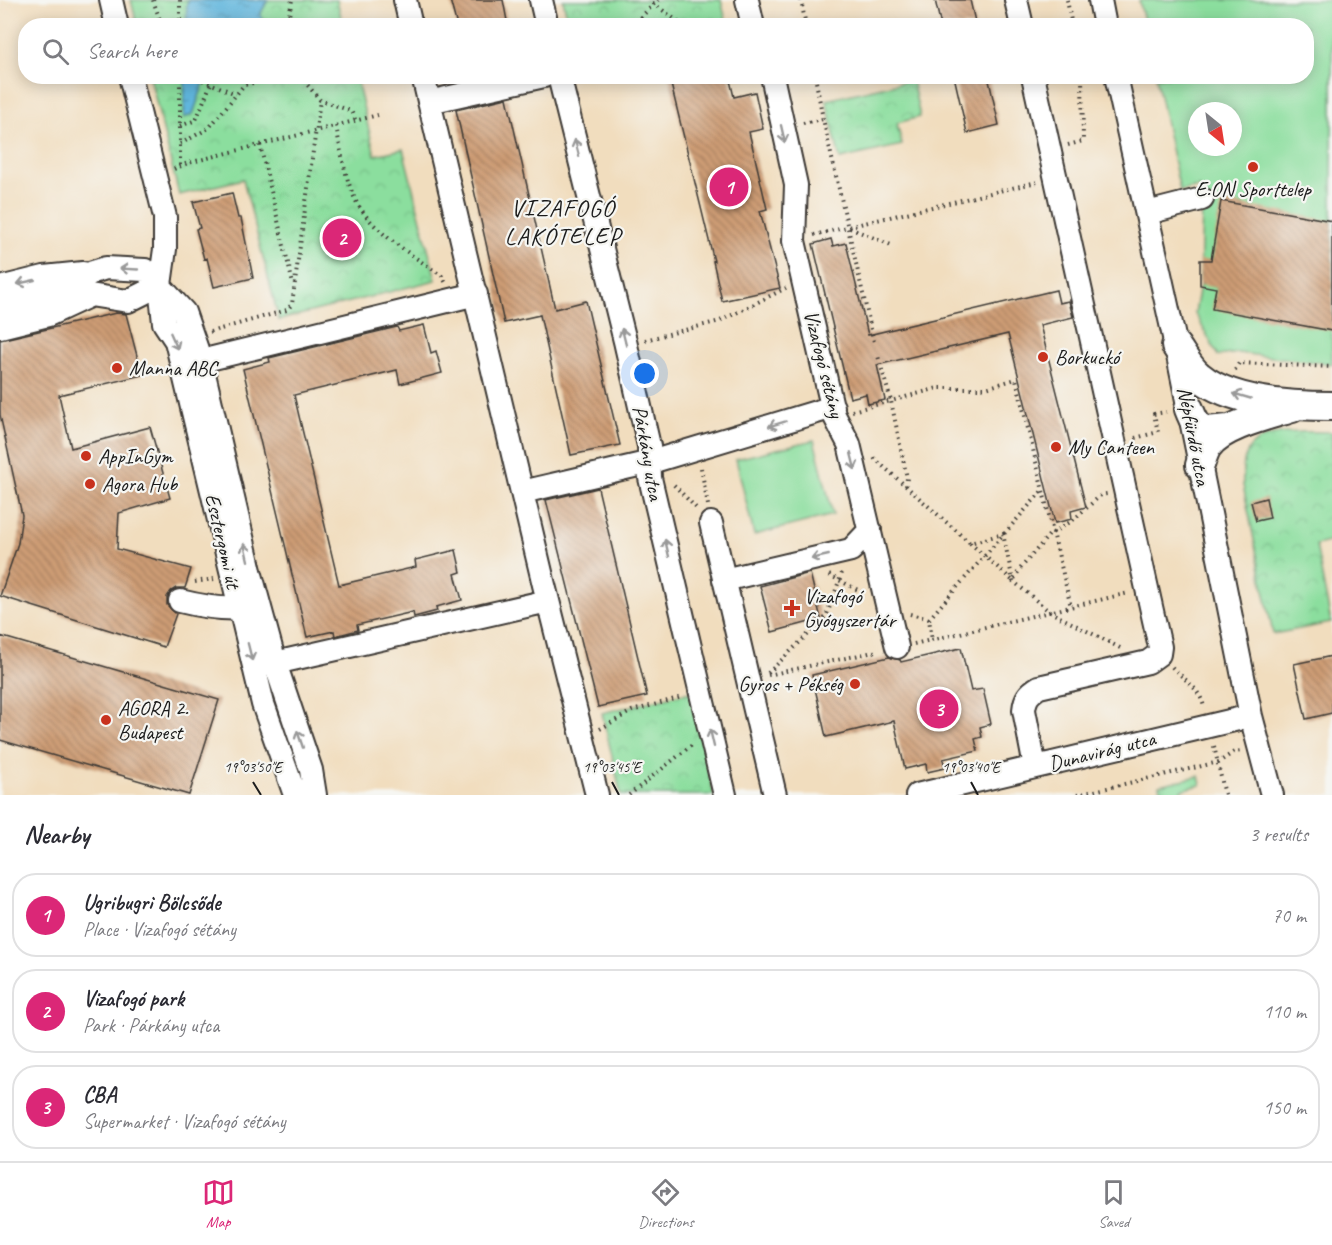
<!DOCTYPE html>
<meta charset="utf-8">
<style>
body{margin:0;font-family:Caveat,sans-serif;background:#f2f2f3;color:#2b2b33}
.compass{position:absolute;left:1188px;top:102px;width:54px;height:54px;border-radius:50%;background:#fff;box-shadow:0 3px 15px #0003;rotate:150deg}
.you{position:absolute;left:645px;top:374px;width:21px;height:21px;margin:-15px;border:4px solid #fff;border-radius:50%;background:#1a73e8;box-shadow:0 0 0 9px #1a73e833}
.badge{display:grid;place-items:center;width:39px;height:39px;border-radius:50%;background:#db2777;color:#fff;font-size:20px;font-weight:700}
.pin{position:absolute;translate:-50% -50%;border:3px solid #fff;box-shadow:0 2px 6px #0006}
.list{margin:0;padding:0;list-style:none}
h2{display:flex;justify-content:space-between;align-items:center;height:78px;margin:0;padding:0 24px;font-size:26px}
h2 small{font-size:20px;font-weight:400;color:#7c7c81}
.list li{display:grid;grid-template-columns:39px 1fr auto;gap:18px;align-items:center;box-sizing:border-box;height:84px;margin:0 12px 12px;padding:0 12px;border:2px solid #e1e1e2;border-radius:24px}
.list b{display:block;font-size:22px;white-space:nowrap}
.list p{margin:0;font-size:20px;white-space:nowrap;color:#7c7c81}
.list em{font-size:20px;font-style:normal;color:#7c7c81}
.icon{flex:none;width:33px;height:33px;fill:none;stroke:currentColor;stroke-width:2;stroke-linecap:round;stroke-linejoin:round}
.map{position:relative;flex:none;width:1332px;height:795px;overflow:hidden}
.search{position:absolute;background:#fff;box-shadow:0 3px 15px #0003;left:18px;right:18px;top:18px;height:66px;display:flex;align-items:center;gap:15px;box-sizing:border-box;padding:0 21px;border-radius:24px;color:#7c7c81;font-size:22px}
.sheet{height:366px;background:#fff}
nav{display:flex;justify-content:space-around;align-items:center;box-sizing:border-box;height:84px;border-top:2px solid #e1e1e2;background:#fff;font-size:16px;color:#7c7c81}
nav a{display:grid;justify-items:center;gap:3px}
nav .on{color:#db2777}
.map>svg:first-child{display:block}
.grass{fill:url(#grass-tufts);stroke:#547d5d;stroke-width:1.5}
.park{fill:url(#park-crowns);stroke:#547d5d;stroke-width:1.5}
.pitch{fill:#8bde9e;stroke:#547d5d;stroke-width:1.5;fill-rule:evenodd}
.water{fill:url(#water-ripples);stroke:#3e697c;stroke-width:1.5}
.building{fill:url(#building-back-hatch)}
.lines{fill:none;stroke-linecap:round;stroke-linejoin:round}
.minor-casing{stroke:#3c3934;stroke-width:26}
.major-casing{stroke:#3c3934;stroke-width:32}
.path{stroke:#3c3934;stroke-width:4;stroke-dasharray:1.5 4.5;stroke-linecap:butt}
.minor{stroke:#fff;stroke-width:22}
.major{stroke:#fff;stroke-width:28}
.oneway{stroke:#999}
.ticks{fill:none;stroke:#1c1c1c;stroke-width:2}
.poi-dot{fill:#c8321e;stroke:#f6f6f2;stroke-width:2}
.labels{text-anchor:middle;stroke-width:4.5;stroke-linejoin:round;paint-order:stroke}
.poi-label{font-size:21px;fill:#1c1c1c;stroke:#f6f6f2;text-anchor:start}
.street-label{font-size:21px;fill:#1c1c1c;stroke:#f6f6f2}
.quarter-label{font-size:24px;letter-spacing:1.5px;fill:#1c1c1c;stroke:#f6f6f2}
.ticks-label{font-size:15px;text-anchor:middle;fill:#1c1c1c;stroke:#f6f6f2;stroke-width:4.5;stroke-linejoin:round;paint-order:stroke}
</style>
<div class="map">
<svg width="1332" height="795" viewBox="0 0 1332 795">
<defs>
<pattern id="grass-tufts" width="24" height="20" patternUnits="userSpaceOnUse" patternTransform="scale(1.5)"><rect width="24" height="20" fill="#8bde9e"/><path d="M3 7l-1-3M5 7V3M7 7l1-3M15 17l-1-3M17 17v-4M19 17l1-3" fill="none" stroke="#77be88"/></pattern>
<pattern id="park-crowns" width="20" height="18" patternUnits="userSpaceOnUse" patternTransform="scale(1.5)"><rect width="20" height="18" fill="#8bde9e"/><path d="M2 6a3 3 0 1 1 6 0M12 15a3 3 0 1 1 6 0" fill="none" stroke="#77be88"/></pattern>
<pattern id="water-ripples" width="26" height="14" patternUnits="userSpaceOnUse" patternTransform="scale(1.5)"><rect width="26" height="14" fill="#60b6dd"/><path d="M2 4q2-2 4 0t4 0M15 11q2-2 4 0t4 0" fill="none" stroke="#4e93b2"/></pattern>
<pattern id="building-back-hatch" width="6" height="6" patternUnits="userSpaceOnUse" patternTransform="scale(1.5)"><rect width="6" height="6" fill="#cd9c75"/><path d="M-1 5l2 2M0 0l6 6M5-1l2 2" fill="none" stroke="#a67e5f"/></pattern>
</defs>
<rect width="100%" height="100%" fill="#f6f6f2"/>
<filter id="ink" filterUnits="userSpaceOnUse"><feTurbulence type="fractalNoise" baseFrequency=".0167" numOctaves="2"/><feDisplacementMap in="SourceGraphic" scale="12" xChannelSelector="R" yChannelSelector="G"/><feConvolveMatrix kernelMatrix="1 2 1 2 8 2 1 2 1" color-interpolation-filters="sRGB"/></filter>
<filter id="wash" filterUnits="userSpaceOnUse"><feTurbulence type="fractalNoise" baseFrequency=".008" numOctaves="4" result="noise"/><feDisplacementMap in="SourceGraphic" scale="24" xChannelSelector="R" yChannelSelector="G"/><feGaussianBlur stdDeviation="1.35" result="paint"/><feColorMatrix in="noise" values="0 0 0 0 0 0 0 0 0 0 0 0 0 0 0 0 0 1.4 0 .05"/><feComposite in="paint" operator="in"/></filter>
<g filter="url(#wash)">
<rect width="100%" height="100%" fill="#f1ddbe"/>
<path class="grass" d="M1199,776L1201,785L1181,790V795H1161L1159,785Z"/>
<path class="park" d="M131,0H337L343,25H137Z
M563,0H721L727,25H569Z
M150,77H356L375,155L403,149L436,280L279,320L243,179L179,195Z
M912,80L920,117L897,123L902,145L840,159L826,100Z
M1332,432V541L1316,545L1331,623L1273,634L1243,485C1243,474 1242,463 1247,452C1259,428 1309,432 1332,432Z
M690,692L714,795H621L602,713Z"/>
<path class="pitch" d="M1139,0H1332V364L1238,353L1218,356L1195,313L1200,285L1202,206L1200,187L1180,191L1156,77L1306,76V26L1145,25ZM1197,111H1233V147H1197Z
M814,440L833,515L754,535L736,459Z"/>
<path class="water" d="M189,0H268L261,13L262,25H186L187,3Z
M185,77H206L193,114L184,118Z"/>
<g id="blocks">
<path class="building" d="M450,0H503L508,26H457Z
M935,0H970L976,26H941Z
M669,76H729L734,97L755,92L763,129L749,132L767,209L760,211L780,288L722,301L713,261H714Z
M954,76H988L999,125L967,133Z
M507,98L555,309L586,301L620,445L571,455L540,315L504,323L456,110Z
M232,193L238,218H241L253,278L214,287L207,258L204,259L196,229L200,228L193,202Z
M1221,201L1332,221V331L1212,309L1216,288L1200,285V260H1211Z
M831,239L833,246L846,243L868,335L1056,290L1059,303L1069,301L1073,317L1040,325L1086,507L1071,511L1072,519L1055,523L1008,334L877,365L885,400L868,404L866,394L850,398L813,244Z
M116,313L126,314L142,375L59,395L71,448L150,427L170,498L119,513L117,549L191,569L185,588H176L171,591L167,597V605L176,614L164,647L0,596L18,543L22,515L0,415V340Z
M424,325L431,353L436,351L442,373L400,384L397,370L294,395L339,585L416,567L415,560L456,550L461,572L455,574L462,600L436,607L437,611L414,617L413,612L357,625L358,630L335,636L334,631L307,637L243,369L270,362L269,358L397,327L399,331Z
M598,488L647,696L598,707L546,500Z
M1266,498L1270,518L1256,521L1251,502Z
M810,573L821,619L772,632L760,586Z
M0,636L219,700L189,795L0,740Z
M961,648L971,691L983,689L991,724L980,727L982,737L975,739L978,751L943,759L945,768L927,772L926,764L905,769L894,721L826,737L812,675L889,657L900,660L901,662Z
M1332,656V713L1306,719L1294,664Z"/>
</g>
</g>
<g filter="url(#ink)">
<use href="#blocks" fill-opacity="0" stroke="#3c3934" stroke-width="1.5"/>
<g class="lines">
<g class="minor-casing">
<path id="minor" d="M111,0L117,26
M405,0L411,26
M541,0L547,26
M747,0L753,26
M1016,0L1022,26
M1100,0L1105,26
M130,76L165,217V249L160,285L164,323L176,341L263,704L295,795
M423,76L544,585L597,795
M559,76L625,341L649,446L650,478L725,795
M772,76L796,185L794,241L834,415L849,444L897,647
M1033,76L1160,647L1159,654L1148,662L1039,687C1029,693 1025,698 1024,710L1035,767
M1116,76L1176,346L1251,716L1272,795
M429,102L544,76
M1147,213L1202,199
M0,288L44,277L83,273
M55,293L90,295L128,301L160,285
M0,306L54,293L93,272L106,268L145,270L184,312L201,361L250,571L275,663L311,770L315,795
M0,327L48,315L89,296
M201,361L476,294
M522,492L651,462L833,407
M711,523L775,795
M724,580L851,550L870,530
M180,601C204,607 229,611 252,607
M275,663L548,601
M917,795L1251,716"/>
</g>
<g class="major-casing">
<path id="major" d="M1176,346C1183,356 1190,369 1199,376C1231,403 1292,406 1332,406
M1189,409C1199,435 1204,431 1229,429
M1200,465C1202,459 1204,452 1207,447C1221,426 1269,415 1292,408"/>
</g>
<path class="path" d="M153,0L162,26
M180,0V26
M801,0L806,26
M1067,0L1072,26
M653,3L684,26
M287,26L292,0
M632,26L658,0
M199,76L200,79L236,94
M300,76L320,100L351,111L356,121
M815,76L823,119L874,342
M803,123L823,119
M180,126L196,120L214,76
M336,126C341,151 345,180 357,203C376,235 413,255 442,276L446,283
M180,144L209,128L244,85L283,76
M260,145L293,284
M1068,145L1083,141L1082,76
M180,165V76
M174,169L188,163L378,115
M850,228L891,245
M814,235L1037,182
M210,332L287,310L292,304L320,100
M645,340L720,321L786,288
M1235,370L1239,363L1332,367
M852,411L891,401L878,356
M1135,438L1158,432L1154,414L1166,412
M874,458L970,543L1003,534L1013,581L1050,612L1120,648
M701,468L708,505
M674,485L698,510
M906,486L907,478L891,401L938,388H986L1016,379L1071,607
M970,543L1013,581L1020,569L1049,535L1072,521L1101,495L1107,494
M829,575L862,592
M195,582L214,579
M910,614L929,619L932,640
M929,619L1042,491
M914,644L1129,593
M1172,667C1184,680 1200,688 1204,707
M768,673L826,617L842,573
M768,675L878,651
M600,729L632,711L682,697
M1214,746L1225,795
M629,795L692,745
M1077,795L1219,762L1234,752L1241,751"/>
<use href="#minor" class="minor"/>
<use href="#major" class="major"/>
</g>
<defs><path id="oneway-shaft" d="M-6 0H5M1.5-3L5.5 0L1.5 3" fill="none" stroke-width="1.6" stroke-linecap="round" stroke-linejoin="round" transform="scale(1.5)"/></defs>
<g class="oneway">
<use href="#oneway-shaft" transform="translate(783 134) rotate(77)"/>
<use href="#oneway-shaft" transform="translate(577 148) rotate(-104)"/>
<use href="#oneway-shaft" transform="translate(129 269) rotate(-177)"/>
<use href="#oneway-shaft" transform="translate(26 282) rotate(167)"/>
<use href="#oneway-shaft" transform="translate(624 337) rotate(-104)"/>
<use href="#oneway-shaft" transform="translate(174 341) rotate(66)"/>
<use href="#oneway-shaft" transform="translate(1242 396) rotate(-164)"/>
<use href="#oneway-shaft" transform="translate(777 424) rotate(163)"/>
<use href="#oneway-shaft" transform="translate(853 461) rotate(76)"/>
<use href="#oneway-shaft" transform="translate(667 548) rotate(-103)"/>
<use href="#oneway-shaft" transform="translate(246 552) rotate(-103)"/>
<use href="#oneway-shaft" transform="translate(820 557) rotate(167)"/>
<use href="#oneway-shaft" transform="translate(250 652) rotate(76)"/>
<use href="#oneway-shaft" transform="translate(712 738) rotate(-103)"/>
<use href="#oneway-shaft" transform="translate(300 739) rotate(-109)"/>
</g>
</g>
<path class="ticks" d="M253,782L261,795M612,782L619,795M971,782L978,795"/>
<g class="poi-dot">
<circle cx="1253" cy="167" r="6"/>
<circle cx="1043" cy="357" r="6"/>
<circle cx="117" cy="368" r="6"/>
<circle cx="1056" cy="447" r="6"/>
<circle cx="86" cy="456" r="6"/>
<circle cx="90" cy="484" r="6"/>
<path d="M789 599h6v6h6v6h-6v6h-6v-6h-6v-6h6z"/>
<circle cx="855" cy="684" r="6"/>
<circle cx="106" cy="720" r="6"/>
</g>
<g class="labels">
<g class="poi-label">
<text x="1253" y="196" text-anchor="middle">E.ON Sporttelep</text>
<text x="1055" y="364">Borkuckó</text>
<text x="129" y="375">Manna ABC</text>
<text x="1068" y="454">My Canteen</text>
<text x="98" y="463">AppInGym</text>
<text x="102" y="491">Agora Hub</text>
<text x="804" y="603">Vizafogó<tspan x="804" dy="24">Gyógyszertár</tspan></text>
<text x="843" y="691" text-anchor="end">Gyros + Pékség</text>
<text x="118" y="715">AGORA 2.<tspan x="118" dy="24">Budapest</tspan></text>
</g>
<g class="street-label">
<text transform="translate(824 364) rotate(76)" y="7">Vizafogó sétány</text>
<text transform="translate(1194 436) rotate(79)" y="7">Népfürdő utca</text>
<text transform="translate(648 453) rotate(80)" y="7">Párkány utca</text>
<text transform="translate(223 541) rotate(77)" y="7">Esztergomi út</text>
<text transform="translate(1102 751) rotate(-14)" y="7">Dunavirág utca</text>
</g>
<g class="quarter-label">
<text x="563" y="216">VIZAFOGÓ<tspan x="563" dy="28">LAKÓTELEP</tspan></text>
</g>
</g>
<g class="ticks-label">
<text x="253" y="772">19°03'50"E</text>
<text x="612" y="772">19°03'45"E</text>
<text x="971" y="772">19°03'40"E</text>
</g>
</svg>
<svg class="compass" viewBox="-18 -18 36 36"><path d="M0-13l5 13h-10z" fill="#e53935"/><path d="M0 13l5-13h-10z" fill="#7c7c81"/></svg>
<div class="you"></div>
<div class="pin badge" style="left:729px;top:187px">1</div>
<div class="pin badge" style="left:342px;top:238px">2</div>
<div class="pin badge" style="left:939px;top:709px">3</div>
<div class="search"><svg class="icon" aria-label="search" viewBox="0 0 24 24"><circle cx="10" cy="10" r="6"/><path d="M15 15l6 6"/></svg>Search here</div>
</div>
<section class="sheet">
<h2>Nearby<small>3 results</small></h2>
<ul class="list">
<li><span class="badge">1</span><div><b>Ugribugri Bölcsőde</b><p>Place · Vizafogó sétány</p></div><em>70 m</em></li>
<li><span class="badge">2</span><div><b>Vizafogó park</b><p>Park · Párkány utca</p></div><em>110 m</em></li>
<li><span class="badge">3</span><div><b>CBA</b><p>Supermarket · Vizafogó sétány</p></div><em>150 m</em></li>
</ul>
</section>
<nav>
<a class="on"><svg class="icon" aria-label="map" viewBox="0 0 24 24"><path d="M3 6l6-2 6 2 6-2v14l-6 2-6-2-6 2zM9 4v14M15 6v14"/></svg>Map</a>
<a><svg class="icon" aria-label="directions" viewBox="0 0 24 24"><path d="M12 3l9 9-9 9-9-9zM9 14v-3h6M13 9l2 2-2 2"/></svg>Directions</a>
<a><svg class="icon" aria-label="saved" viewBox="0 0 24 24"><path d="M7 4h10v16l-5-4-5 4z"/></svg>Saved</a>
</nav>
